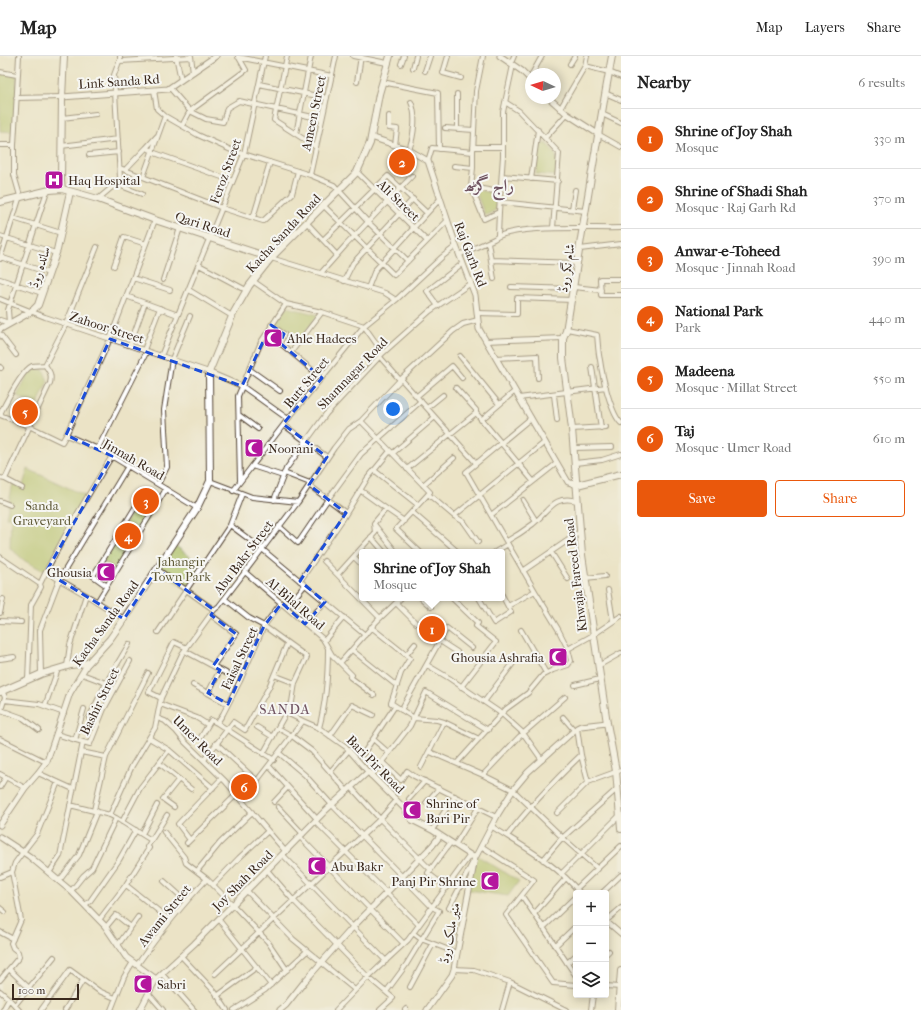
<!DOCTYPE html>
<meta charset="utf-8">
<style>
body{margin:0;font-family:"IM FELL French Canon",Amiri,serif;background:#f6f6f6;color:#222}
.controls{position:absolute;right:12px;bottom:12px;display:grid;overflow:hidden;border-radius:4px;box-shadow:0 2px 10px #0003}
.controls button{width:36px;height:36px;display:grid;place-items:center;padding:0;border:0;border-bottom:1px solid #e0e0e0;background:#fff;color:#222;font:20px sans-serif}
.compass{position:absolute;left:525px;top:12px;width:36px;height:36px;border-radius:50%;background:#fff;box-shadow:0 2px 10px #0003;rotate:274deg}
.scale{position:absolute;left:12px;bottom:10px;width:67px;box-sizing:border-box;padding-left:4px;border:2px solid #3b2a1e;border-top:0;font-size:11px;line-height:14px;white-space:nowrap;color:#3b2a1e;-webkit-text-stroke:3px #f6f6f2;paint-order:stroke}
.you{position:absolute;left:393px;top:353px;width:14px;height:14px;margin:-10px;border:3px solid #fff;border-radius:50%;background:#1a73e8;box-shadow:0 0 0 6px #1a73e833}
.badge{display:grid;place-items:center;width:26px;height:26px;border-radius:50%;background:#ea580c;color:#fff;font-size:13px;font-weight:700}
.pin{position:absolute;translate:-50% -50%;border:2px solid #fff;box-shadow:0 1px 4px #0006}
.popup{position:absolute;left:359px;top:493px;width:146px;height:52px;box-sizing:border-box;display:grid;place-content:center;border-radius:4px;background:#fff;filter:drop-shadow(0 1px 3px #0005);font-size:13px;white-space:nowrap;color:#767676}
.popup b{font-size:15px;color:#222}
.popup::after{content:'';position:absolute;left:50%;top:100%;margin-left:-8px;border:8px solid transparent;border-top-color:#fff}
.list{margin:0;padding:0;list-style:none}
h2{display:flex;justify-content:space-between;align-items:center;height:52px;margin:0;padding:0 16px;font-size:17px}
h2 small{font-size:13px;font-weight:400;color:#767676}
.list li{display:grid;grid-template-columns:26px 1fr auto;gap:12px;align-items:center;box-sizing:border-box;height:60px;padding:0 16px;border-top:1px solid #e0e0e0}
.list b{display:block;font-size:15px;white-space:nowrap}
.list p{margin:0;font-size:13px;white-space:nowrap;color:#767676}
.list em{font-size:13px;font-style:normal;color:#767676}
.actions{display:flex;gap:8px;padding:12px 16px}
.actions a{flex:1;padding:9px 0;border:1px solid #ea580c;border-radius:4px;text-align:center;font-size:14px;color:#ea580c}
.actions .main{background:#ea580c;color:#fff}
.icon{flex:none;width:22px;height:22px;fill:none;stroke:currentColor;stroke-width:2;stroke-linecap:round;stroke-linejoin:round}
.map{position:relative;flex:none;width:621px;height:954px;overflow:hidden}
header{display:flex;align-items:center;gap:24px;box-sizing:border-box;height:56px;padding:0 20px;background:#fff;border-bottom:1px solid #e0e0e0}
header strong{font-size:19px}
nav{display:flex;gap:22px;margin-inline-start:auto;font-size:14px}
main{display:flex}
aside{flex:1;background:#fff}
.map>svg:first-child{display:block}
.green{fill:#aabd61;stroke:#727440}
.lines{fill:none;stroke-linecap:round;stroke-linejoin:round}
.minor-casing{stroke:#554637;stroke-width:6}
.tertiary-casing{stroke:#554637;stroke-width:7}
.secondary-casing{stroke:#554637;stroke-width:8}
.minor{stroke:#fff;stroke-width:4}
.tertiary{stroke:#fff;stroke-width:5}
.secondary{stroke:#fff;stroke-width:6}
.marked{fill:none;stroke:#1d4ed8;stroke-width:3;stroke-dasharray:8 5;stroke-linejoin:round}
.labels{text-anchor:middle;stroke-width:4;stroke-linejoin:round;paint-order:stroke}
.street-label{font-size:13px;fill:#3b2a1e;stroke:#f6f6f2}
.poi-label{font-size:13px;fill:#3b2a1e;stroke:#f6f6f2;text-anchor:start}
.park-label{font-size:13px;fill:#5c5632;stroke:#f6f6f2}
.neighbourhood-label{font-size:14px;letter-spacing:1px;fill:#715562;stroke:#f6f6f2}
.district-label{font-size:17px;font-weight:bold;fill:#715562;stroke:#f6f6f2}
</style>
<header>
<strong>Map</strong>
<nav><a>Map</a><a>Layers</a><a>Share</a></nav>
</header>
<main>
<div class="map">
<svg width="621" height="954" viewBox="0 0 621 954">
<rect width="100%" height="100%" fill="#f6f6f2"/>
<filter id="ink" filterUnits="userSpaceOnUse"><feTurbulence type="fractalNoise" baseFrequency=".025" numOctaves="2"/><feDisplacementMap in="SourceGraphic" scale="8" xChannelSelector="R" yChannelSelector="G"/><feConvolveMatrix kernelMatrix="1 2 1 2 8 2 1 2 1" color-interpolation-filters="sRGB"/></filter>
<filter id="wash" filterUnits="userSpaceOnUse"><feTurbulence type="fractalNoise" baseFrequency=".012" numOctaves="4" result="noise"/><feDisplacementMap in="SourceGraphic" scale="16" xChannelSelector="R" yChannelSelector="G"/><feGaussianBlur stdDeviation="0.9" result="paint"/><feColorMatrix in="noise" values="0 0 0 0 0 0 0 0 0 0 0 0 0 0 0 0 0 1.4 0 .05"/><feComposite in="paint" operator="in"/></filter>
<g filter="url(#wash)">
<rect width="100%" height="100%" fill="#ebe3c6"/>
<path class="green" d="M0,16L17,19L15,76L0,75Z
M546,87C559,101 558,101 556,120L536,118L538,91Z
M478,134L498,138L496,154L485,160L476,136Z
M287,251L318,259L298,285L275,268Z
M43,313L48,325L37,350L17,340L30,314Z
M28,413L86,440L46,516L25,505L10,492L11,461H6L13,427L22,432Z
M139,445L153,454L116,514L102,505Z
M173,488L203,510L186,533L157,513Z
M476,799L519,825L508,840L468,834Z"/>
</g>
<g filter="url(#ink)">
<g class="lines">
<g class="minor-casing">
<path id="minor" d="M176,0L181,24
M191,0L193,16
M287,0L274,64L316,91
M353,0L387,7
M448,0L443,17L461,22
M238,1L332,20
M120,5L191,1
M511,7L514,0
M401,8L404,0
M570,8L575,0
M585,10L609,16L621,21
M413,12L416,0
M425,15L430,0
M0,16L17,19
M532,18L542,0
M357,26L361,0
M382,26L438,37L439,93
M259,28L327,42
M170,32L190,55L246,14L238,0
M154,34L157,53L165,60L198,79L231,94L310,119L334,129L368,166L408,205
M605,37L621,44
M16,42L62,41
M505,46L519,55L559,97L553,172
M560,53L585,10L587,0
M602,58L621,67
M389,60V72L397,73L395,89
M62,62L96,58
M182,70L190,55L206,63L223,66L227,52L239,45L322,63
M445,72L474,74
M457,73V38
M296,78L311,0
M598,78L621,91
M545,82L567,58
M0,89H14
M61,90L118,83
M473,91H502
M146,92L157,80
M409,94C414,80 417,59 411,46
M152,96L233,125
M473,96V112L471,131L484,163L499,156
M89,99L119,96
M428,105L432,92L473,96L476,35L483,0
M454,110L473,112
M120,112L222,152L263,165L292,138L298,115
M125,114L146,92L153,95
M357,116L427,185
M310,119L336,0
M502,120L558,125
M143,121L165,60
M531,123L538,74
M116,128L142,138
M471,131L500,136
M98,143L117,127L120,122L114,19L120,3V0
M500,146L586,155
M324,150L394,219L447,165
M572,153L575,134
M13,162L61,177
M253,162L270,106
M307,167L337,199
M498,179L499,156L503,100V56L513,9
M0,180L56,197
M323,184L388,120L427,157
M488,186L494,223
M580,193L621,188
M459,199L494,183C512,168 594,173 621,172
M0,201L49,217
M271,202L385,237L396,244
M0,203L20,140L14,119V89L19,0
M492,204L578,207
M199,209L246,234
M114,210L124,181L146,188
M321,217L345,190L412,120
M133,222L170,234
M0,223L42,237
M621,223H600L601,239H621
M163,224L180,172
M253,225L286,248L322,256L364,270L383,297
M344,225L353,207L413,143
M511,231L574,233
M574,231L601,234
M368,232L375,214L440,143
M189,234L232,260
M126,240L178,259
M0,243L45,261L209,316L242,330L288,363
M438,250L427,235L463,207
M477,257L517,258V242L572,244
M0,264L9,267L8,254L47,135
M271,269L284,278L280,287L322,322
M567,273L597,279C598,287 598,296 600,304C602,319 611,358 621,367
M0,278L16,299
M486,285L563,282
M130,289L145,247
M144,294L160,252
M292,295L322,256
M161,300L244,98L265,0
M460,300L499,348
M380,301L400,324
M496,302L537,300L538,322
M0,311L1,312
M592,311L601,372
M249,313L280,335
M401,323L476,407
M456,332L476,354V357L533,425
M554,339L557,364
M417,340L452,310L462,322
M519,342L606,331
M427,352L443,339
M0,358C5,348 22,314 32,310C36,309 41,310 45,309L66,268L97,191
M0,359L31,371L62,386L66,379L103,395L197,452
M239,359L258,373
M531,362L466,416L535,535L558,573L568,593L593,579L621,560
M481,364L515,335
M361,365L430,436L396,473L420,496
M284,369L327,401
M572,373L606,371
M66,379L110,283L155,164
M98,392L147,295
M574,392L612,391
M393,397L435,361
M575,407L602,404L621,398
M252,410L283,420
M407,413L476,357
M374,414L418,449
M284,417L310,427
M0,422L5,423L50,327C52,319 50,316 45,309
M5,423L22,432
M210,425L252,441L298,446
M240,425L238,340L261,286L286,248
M158,428L167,411L164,354L172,303L190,260
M309,429L346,457
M423,429L454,402
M360,434L388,454
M233,435L288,363L364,270L396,244L442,201L456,190
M428,438L454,460L464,466L478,486
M274,444L286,413L326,358L383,297L430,255L471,227
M523,444L536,465
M0,445L10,449
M412,456L458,496
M491,459L557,407
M454,460L545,386
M374,468L396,496
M230,469L262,493L365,579
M279,470L298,487L328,443L361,398L421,345
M371,481L384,496
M507,485C516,480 525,474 533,468C549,455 554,438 577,445
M495,496L508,488
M551,496L568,523
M0,501L40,528
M354,501L362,509
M324,505L380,562
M157,513L214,554
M523,515L580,476
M46,516L91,542L124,563
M245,516L323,583L332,599L352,619L350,621L374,639
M338,518L375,477L374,467L385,454H388L404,465
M585,522L605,520
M300,525L344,461L367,423L390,395
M107,530L93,520L139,445L153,454
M608,534L613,565
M421,542L431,551
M452,542L478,567L476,570L496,586L461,631
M479,542L494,567L511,556L502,539
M225,543L249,562L264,570L307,601L295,627L292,646L263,698
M97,546L166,433
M396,547L416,567
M508,550L535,535
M287,551L305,529
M0,557L3,543
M211,559L236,578L213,610
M0,565L21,566
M305,568L325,546
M371,571L410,602L401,617L391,647L414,662L437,664L444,666
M521,574L546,617
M158,576L230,469L242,438
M324,585L344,561
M440,585L457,596
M352,594L397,630
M185,595L226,617
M406,599L415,588
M0,603L14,601
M340,607L377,565L401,542
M427,609L449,622L502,658L523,677L542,704
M67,610L70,589L86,539
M598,610L621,597
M41,618L40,574L59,524L128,410
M82,618L106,627L89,662
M274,619L295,627
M28,624L31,549L41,531L40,528C61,484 86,442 112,400
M106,627L129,588
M193,629L228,648
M575,629L600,623
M2,635L5,641L1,654L23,662L39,674
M208,637L220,614
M161,642L149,636L174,586L187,592
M4,644L39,648L64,657
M484,646L517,602
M160,648L197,662L208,669
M45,650L58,613
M401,654L447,572L472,592
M287,657L303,665
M563,661L574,674
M157,662L165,665L176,675L185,686L225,725L286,796
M217,667L223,658L240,625L264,570L281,547
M257,671L273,681
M278,672L292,680L312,695L347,735
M319,672C326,646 328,620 328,593
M577,672L581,699L588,726
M330,680L352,649L373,659
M201,681L211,664L217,667L274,704
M149,682L169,694L213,732
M0,683L46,706
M373,683L389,697
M75,684L84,653
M83,686L90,688L104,653L130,605
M216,687L257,725
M81,696L106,701
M430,696L483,719L513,734L563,782L598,813
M279,697L305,719L332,749L432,851L439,855L406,909L386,936
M363,698L395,650
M204,704L233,666L245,674L269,631L287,588
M382,706L401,724L407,715L414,720L496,761
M159,707L191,733
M457,707L506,653L528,637L543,619L553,614L568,609L571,605L568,593
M269,710L317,763
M421,711L444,666L479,683
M330,716L349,694
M38,717L73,733
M0,718L25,732
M483,719L519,681L565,641
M371,720L410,670L426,636L488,674
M0,731L6,721
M351,731L380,763L431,814
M409,743L425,725
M242,744L303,665L319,672L346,691L368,716
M274,746L288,731
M426,747L439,732
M70,749L110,759
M174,751L163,743L179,723
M278,751L303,778
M94,754L106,701L148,617
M557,757L588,726L621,714
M116,762L151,784
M315,765L419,869
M122,766L140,732L169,694
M491,770C522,790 557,808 580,837
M432,774L455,740
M164,776L184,801L186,807L207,823L233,849L268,886L287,914
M142,778L157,749
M507,780C529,751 555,724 581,699
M300,781L404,888
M190,784L178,768L222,722
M187,787L237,738
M455,789L478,752
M481,790L534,824L506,859L553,927L576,929
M283,799L386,905
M543,804L560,784L618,732
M267,814L293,844L368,921L393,942L380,954
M197,815L220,787L252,756
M49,817L60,800L83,686L56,678
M561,818L620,759
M0,821L12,816
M59,825L79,799L97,755
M164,825L186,845
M126,829L170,864
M213,829L239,802L268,775
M446,831L428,817L451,786
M576,833L621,790
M71,835L83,820L92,812L116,762L110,759L132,710L155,672L161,642L182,598L214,554L219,550L298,446L334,392L349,373L361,365L400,324L453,275L463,268L478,264
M247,835L293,883L355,934
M602,837L621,819
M522,840L576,920
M85,849L90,845L119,804L136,774
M0,852L5,856
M449,852L474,804
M534,858L566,822
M99,864L125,830L149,792L147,791L167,759
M219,864L271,929
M606,865L621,878
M606,865L621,852
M106,871L116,859L131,871
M543,872L576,840
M0,876L13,883
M413,877L421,883L457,897
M118,889L138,861
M555,890L576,870
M606,898L609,895
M181,900L215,936L227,954
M567,907L576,899
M137,909C159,878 181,850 207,823
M9,913L29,932
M454,913L474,914L510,926L566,954
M162,918L194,954
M215,918L380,763L396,745
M0,924L19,901L18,896L13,892L11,887L21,864L12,816L15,807L23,796L37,778L58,726
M606,930L620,931
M410,931L433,888
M0,935L9,943L19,954
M148,937L163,954
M217,940L257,911
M15,949L54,901
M3,954L9,943
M41,954L70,914L99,935L115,942
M65,954L83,924
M111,954L124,921L133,906
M234,954L265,934L307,895
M336,954L365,924L408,884L470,799
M405,954L406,953
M502,954L510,926
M591,954L593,939"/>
</g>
<g class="tertiary-casing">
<path id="tertiary" d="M500,0L522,15L531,24
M62,41L168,33L216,0
M549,42L567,58L598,78
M371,81L409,94L428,105L456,190L475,239L479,273L568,426L577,429
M0,769L25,732L38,717L47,705L70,637L88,607
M0,781L29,800L71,835L105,870L126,901L156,923
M140,954L156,923L194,888L325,755L368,716L404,752L412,764L432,774L475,802
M280,954L286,949L305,925L353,871L432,790L440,780
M427,954L452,919L454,913L475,802L498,758L513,734L528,716L577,672L581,670L607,667"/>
</g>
<g class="secondary-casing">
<path id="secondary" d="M612,0C595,92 581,184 566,275L563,282V302L572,373L582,499L607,667L616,715L621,773
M62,133L61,125L62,41L64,0
M0,146L50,134L62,133L98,143L155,164L271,202
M0,273L32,255L38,249L57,194L70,136
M577,429L621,418
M0,636L41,618L71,609L88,607L110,583L124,563L197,452L210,425L209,316L233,258L249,230L271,202L357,116L370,87L379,38L390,0
M618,954L621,915"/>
</g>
<use href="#minor" class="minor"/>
<use href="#tertiary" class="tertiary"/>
<use href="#secondary" class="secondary"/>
</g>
</g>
<path d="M0 0H621V954H0ZM271,269L284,278L280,287L322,322L283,368L327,401L309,429L346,457L300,525L325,546L305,568L282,547L264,570L228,648L208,637L220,614L213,610L236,578L211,559L214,554L157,513L124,563L46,516L112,400L66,379L110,283L242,330Z" fill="#ebe3c6" fill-opacity=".55" fill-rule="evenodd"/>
<path class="marked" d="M271,269L284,278L280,287L322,322L283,368L327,401L309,429L346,457L300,525L325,546L305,568L282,547L264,570L228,648L208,637L220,614L213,610L236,578L211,559L214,554L157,513L124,563L46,516L112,400L66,379L110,283L242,330Z"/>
<defs>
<g id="hospital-square" transform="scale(1)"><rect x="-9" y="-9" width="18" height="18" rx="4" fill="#b5179e" stroke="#f6f6f2"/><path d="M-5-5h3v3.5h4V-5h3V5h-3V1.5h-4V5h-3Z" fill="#fff"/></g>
<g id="mosque-square" transform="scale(1)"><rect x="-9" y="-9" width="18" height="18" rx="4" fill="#b5179e" stroke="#f6f6f2"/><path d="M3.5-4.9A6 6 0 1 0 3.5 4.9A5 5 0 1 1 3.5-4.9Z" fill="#fff"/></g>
</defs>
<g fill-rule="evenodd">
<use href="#hospital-square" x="54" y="124"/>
<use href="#mosque-square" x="273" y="282"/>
<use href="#mosque-square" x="254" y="392"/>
<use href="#mosque-square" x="106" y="516"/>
<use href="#mosque-square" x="558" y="601"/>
<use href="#mosque-square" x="412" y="754"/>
<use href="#mosque-square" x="317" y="810"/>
<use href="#mosque-square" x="490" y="825"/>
<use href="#mosque-square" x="143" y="928"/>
</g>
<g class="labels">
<g class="street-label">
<text transform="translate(119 25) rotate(-4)" y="5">Link Sanda Rd</text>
<text transform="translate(313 57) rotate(-78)" y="5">Ameen Street</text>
<text transform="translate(225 115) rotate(-70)" y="5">Feroz Street</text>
<text transform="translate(399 144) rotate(44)" y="5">Ali Street</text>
<text transform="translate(203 168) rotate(18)" y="5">Qari Road</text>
<text transform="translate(283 177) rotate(-47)" y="5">Kacha Sanda Road</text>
<text transform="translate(471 198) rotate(69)" y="5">Raj Garh Rd</text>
<text transform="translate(39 211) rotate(-72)" y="5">ساندہ روڈ</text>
<text transform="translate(566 212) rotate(-81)" y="5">شام نگر روڈ</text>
<text transform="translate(107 271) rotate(18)" y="5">Zahoor Street</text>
<text transform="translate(352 317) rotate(-46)" y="5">Shamnagar Road</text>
<text transform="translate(306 326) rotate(-50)" y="5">Butt Street</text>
<text transform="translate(134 403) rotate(30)" y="5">Jinnah Road</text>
<text transform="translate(243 501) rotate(-53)" y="5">Abu Bakr Street</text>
<text transform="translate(575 519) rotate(-97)" y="5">Khwaja Fareed Road</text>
<text transform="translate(296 547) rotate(41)" y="5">Al-Bilal Road</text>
<text transform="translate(105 567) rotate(-54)" y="5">Kacha Sanda Road</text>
<text transform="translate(239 602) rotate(-65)" y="5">Faisal Street</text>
<text transform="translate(99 645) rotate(-64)" y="5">Bashir Street</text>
<text transform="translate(198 684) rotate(45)" y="5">Umer Road</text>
<text transform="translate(376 708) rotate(45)" y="5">Bari Pir Road</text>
<text transform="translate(242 824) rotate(-45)" y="5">Joy Shah Road</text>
<text transform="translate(164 859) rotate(-51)" y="5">Awami Street</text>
<text transform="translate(449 877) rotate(-79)" y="5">منیر ملک روڈ</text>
</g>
<g class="poi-label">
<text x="68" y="129">Haq Hospital</text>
<text x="287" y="287">Ahle Hadees</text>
<text x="268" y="397">Noorani</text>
<text x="92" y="521" text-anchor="end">Ghousia</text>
<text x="544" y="606" text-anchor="end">Ghousia Ashrafia</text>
<text x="426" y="752">Shrine of<tspan x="426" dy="15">Bari Pir</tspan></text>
<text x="331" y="815">Abu Bakr</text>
<text x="476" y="830" text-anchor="end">Panj Pir Shrine</text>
<text x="157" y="933">Sabri</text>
</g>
<g class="park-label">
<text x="42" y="454">Sanda<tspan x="42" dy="15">Graveyard</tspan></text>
<text x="181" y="510">Jahangir<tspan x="181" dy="15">Town Park</tspan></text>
</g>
<g class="neighbourhood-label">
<text x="285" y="658">SANDA</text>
</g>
<g class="district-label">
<text x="489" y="135">راج گڑھ</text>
</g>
</g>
</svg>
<div class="controls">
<button>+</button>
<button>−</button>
<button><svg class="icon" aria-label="layers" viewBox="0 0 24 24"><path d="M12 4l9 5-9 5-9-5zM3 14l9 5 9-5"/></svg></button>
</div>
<svg class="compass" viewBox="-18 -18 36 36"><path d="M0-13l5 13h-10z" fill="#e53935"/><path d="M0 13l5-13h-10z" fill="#767676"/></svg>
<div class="scale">100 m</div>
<div class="you"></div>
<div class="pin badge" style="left:432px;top:573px">1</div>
<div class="popup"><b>Shrine of Joy Shah</b>Mosque</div>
<div class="pin badge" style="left:402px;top:106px">2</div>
<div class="pin badge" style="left:146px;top:445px">3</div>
<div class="pin badge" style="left:128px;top:480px">4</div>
<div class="pin badge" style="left:25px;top:356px">5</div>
<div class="pin badge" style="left:244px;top:731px">6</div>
</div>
<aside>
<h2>Nearby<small>6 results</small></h2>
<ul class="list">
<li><span class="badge">1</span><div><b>Shrine of Joy Shah</b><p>Mosque</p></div><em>330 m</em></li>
<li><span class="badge">2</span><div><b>Shrine of Shadi Shah</b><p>Mosque · Raj Garh Rd</p></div><em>370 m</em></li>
<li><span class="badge">3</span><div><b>Anwar-e-Toheed</b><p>Mosque · Jinnah Road</p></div><em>390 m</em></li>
<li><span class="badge">4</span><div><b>National Park</b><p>Park</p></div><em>440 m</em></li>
<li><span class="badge">5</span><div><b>Madeena</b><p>Mosque · Millat Street</p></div><em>550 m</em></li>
<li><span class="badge">6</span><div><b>Taj</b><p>Mosque · Umer Road</p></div><em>610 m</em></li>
</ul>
<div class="actions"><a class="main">Save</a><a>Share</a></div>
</aside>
</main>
